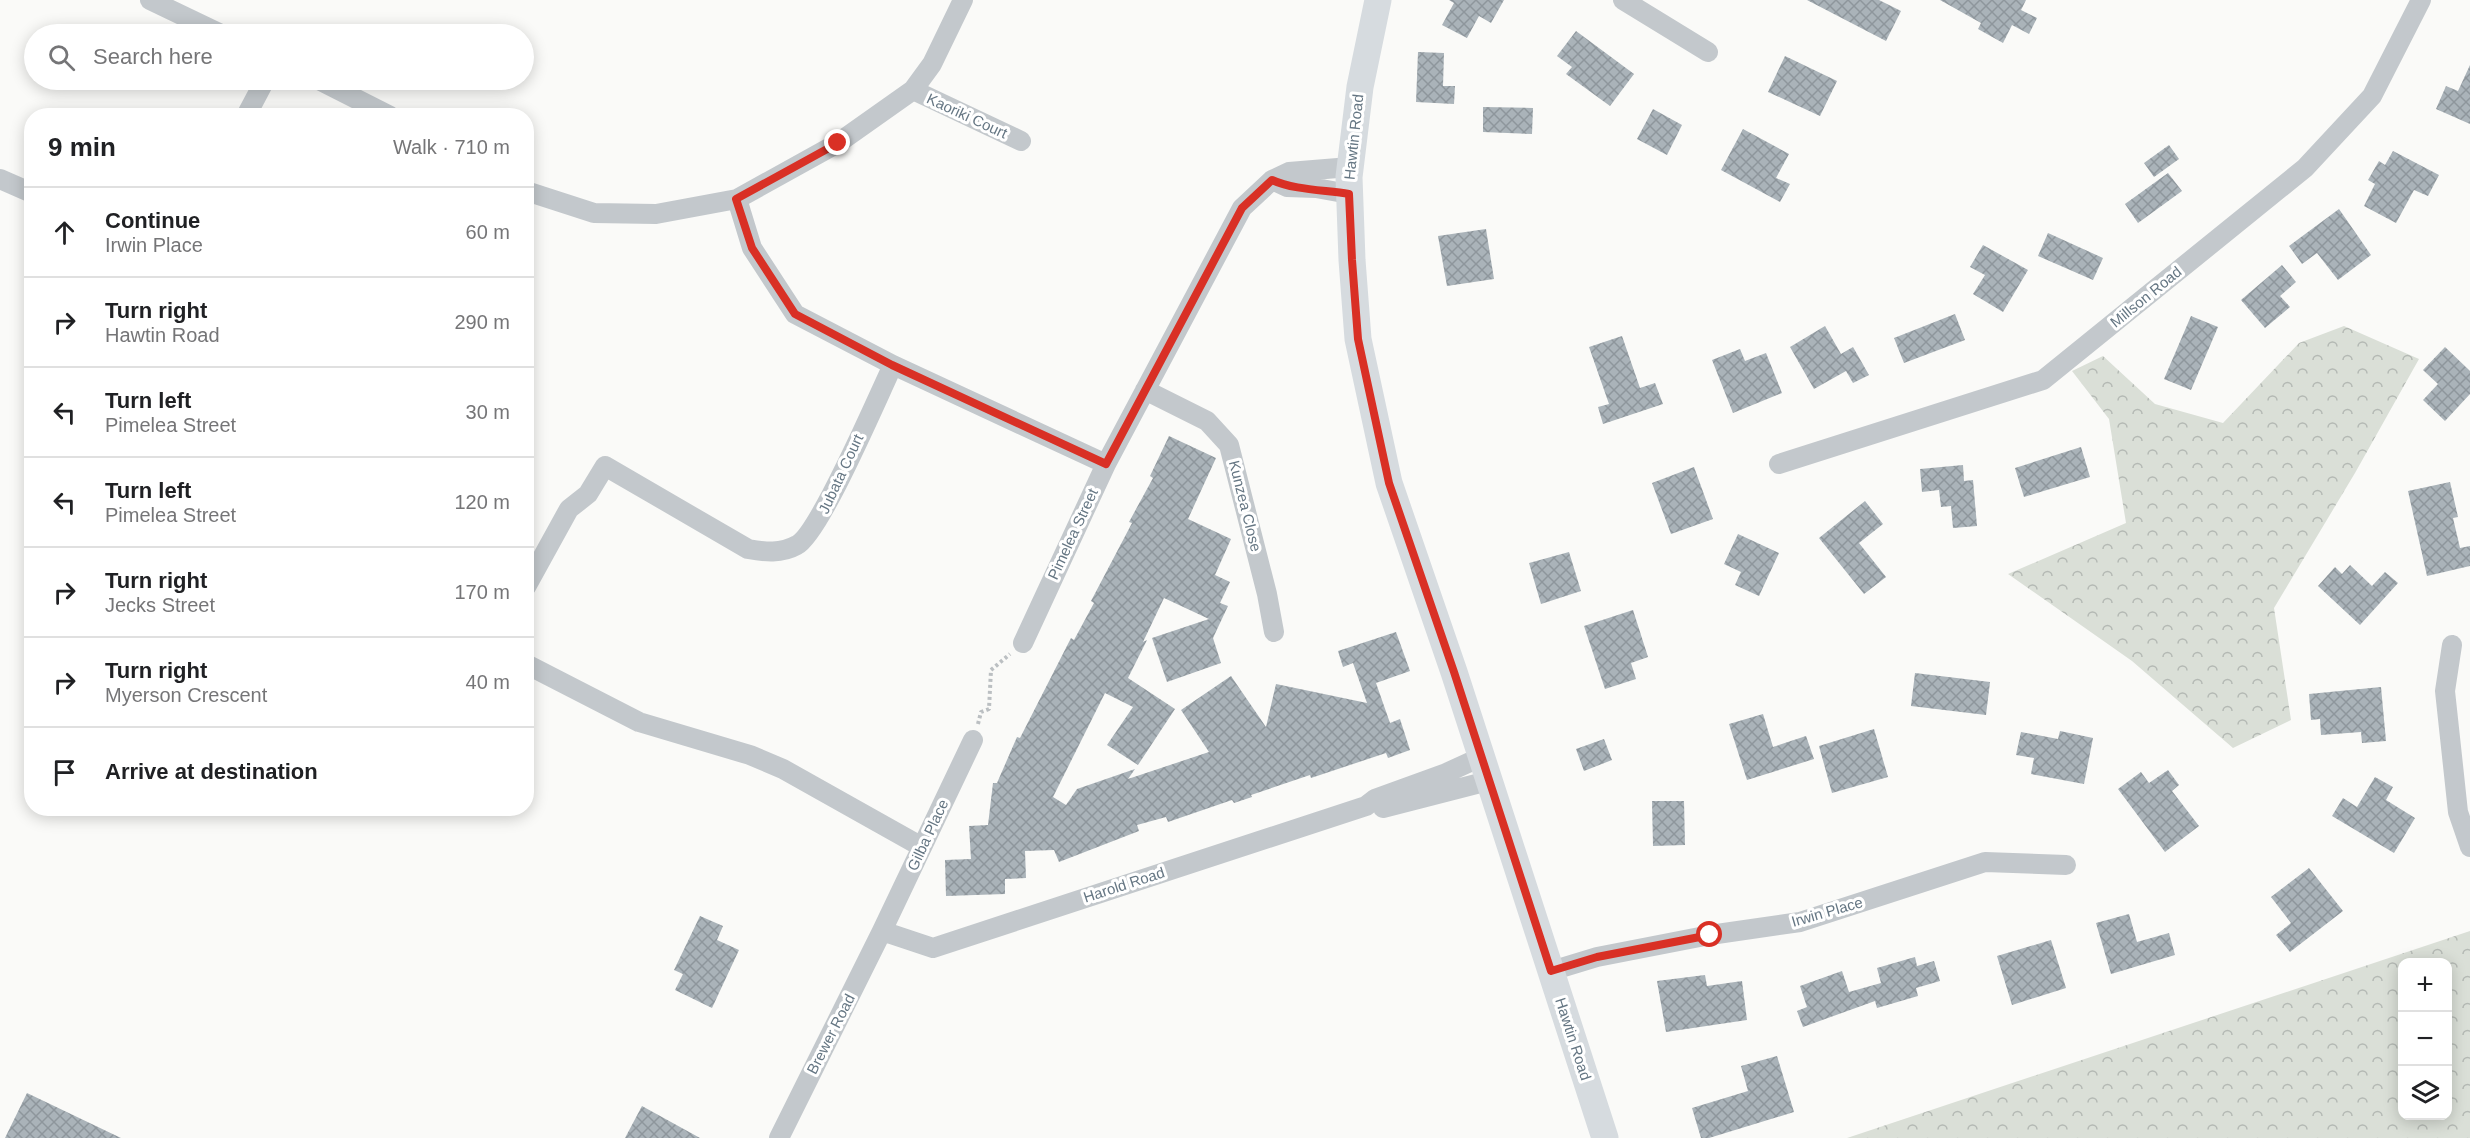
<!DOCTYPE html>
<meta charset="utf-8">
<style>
body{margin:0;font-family:Arial,sans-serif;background:#f2f2f2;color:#202124}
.controls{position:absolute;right:18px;bottom:18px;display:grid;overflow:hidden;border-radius:12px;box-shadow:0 3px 15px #0003}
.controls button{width:54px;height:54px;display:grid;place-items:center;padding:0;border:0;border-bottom:2px solid #e0e0e0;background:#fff;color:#202124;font:30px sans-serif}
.stop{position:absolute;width:18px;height:18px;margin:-14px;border:4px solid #d93025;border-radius:50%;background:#fff}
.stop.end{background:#d93025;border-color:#fff;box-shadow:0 2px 6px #0008}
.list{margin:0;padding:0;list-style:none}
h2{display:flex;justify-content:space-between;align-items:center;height:78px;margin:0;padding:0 24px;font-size:26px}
h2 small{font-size:20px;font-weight:400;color:#757577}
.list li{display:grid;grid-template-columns:39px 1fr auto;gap:18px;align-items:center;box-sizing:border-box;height:90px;padding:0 24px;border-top:2px solid #e0e0e0}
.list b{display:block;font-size:22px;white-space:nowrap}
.list p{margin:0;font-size:20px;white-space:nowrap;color:#757577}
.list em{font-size:20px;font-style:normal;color:#757577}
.icon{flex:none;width:33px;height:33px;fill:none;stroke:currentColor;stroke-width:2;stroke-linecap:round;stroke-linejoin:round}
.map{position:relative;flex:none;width:2470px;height:1138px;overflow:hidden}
.search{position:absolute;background:#fff;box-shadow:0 3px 15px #0003;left:24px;top:24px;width:510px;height:66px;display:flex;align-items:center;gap:15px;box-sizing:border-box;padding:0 21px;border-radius:33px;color:#757577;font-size:22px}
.panel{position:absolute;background:#fff;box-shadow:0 3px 15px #0003;left:24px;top:108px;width:510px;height:708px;border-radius:24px}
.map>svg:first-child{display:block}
.park{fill:url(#park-crowns);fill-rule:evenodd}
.building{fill:url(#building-cross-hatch)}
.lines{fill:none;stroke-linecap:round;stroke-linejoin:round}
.path{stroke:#bbbfc2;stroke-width:4;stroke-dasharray:3 3;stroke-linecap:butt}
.minor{stroke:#c3c8cc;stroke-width:20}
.secondary{stroke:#d6dbdf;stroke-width:27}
.route{stroke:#d93025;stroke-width:8}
.labels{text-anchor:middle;stroke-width:6;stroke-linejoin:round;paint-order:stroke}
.street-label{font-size:15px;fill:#657683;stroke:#fff}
</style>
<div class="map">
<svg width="2470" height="1138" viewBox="0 0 2470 1138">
<defs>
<pattern id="park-crowns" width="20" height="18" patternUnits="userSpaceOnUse" patternTransform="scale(1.5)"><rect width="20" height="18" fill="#dadfd7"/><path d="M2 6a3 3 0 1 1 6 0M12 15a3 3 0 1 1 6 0" fill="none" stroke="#b4b9b4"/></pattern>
<pattern id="building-cross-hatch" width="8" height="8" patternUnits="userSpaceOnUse" patternTransform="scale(1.5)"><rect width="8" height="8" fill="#aab3b9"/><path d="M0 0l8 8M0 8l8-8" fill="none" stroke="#8e969c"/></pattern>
</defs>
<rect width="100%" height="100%" fill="#fafaf8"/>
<path class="park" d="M2344,326L2419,359L2355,473L2274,608L2291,720L2233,748L2132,661L2008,574L2126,523L2109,419L2072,371L2103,356L2155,404L2223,423L2299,343Z
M2470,931V1138H1847ZM2402,962H2448V1116H2402Z"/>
<path class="building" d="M1449,0H1504L1491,23L1479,16L1467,38L1442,25L1454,3Z
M1807,0H1879L1901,11L1886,41Z
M1940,0H2026L2021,10L2037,18L2029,34L2012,25L2003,43L1978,29L1981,23Z
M1576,31L1634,74L1610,106L1566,74L1572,67L1557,56Z
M1418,52L1444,53L1443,86H1455L1454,104L1416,102Z
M1785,56L1837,81L1820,116L1768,92Z
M2470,65V124L2436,109L2446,86L2458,91Z
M1483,107L1533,108L1532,134L1483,132Z
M1653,109L1682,125L1667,155L1637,139Z
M1743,129L1789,154L1776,178L1790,184L1780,202L1721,170Z
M2169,145L2179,159L2154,177L2144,163Z
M2393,151L2439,175L2428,196L2414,190L2396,223L2364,206L2375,184L2368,180L2379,161L2385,165Z
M2168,173L2182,191L2138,223L2125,204Z
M2339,209L2371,255L2338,280L2317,253L2302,264L2289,246Z
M1486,229L1494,279L1447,286L1438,236Z
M2048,233L2103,258L2093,280L2038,256Z
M1983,245L2028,270L2003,312L1973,294L1985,275L1970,267Z
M2282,265L2296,282L2280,296L2290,307L2265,328L2241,300Z
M1955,314L1965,340L1904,363L1894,338Z
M2191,316L2218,327L2191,390L2164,379Z
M1825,326L1841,354L1853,347L1869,375L1853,383L1846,371L1814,389L1790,347Z
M1622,336L1640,388L1655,383L1663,404L1603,424L1598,407L1609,404L1589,347Z
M2445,347L2470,371V394L2445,421L2423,400L2438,384L2423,370Z
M1740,349L1745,361L1766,353L1782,393L1733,413L1712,360Z
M1169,436L1216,458L1188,519L1231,539L1215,575L1230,582L1220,603L1228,606L1213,638L1221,663L1167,682L1152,638L1209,619L1164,598L1143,642L1147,640L1128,678L1175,709L1138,765L1107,745L1133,707L1105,693L1053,797L1066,805L1077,789L1135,769L1128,779L1209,752L1181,710L1231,676L1266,727L1276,684L1367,703L1353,663L1343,667L1338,651L1396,632L1410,671L1376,683L1390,723L1400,719L1410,750L1388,758L1386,753L1311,778L1310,775L1251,795L1252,797L1234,803L1232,800L1168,822L1166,817L1137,825L1139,831L1059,862L1054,850L1025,851L1026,878L1005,879V894L946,896L945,860L971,859L969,826L988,825L993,783H997L1017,737L1020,738L1071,638L1074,640L1094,603L1091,601L1132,523L1129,522L1153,478L1150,476Z
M2081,447L2090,477L2024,497L2015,468Z
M1963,465L1964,481L1973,480L1977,526L1953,528L1951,506L1941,507L1939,490L1922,492L1920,469Z
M1694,467L1713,519L1671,534L1652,483Z
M2450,482L2458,517L2453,518L2460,548L2470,546V566L2427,576L2408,491Z
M1865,501L1883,524L1859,543L1886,577L1864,594L1819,538Z
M1738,534L1779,553L1759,596L1735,585L1741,572L1724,564Z
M1569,552L1581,591L1541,604L1529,563Z
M2350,565L2372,586L2385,572L2398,583L2360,625L2318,586L2335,567L2342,574Z
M1633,610L1648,657L1631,663L1636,679L1605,689L1584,626Z
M1915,673L1990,682L1986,715L1911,706Z
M2381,687L2386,741L2362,743L2361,732L2321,735L2320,719L2311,720L2309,694Z
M1763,714L1773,747L1806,736L1814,759L1747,780L1729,724Z
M1874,729L1888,777L1832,793L1819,746Z
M2060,731L2093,738L2084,784L2031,774L2034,758L2016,755L2021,732L2058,739Z
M1604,739L1612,760L1584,771L1576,749Z
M2168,770L2179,785L2172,791L2199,826L2165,852L2118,789L2141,772L2149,783Z
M2375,777L2393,787L2386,800L2415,818L2394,853L2332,816L2343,798L2357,807Z
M1652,801H1684L1685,845L1653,846Z
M2309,868L2343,911L2290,952L2276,935L2291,923L2271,897Z
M2129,914L2137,942L2169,933L2175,955L2111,974L2096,923Z
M700,916L723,926L717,940L739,950L712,1008L675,990L683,974L674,970Z
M2051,940L2066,988L2012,1005L1997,956Z
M1915,957L1917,966L1934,961L1940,981L1916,988L1918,996L1877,1008L1875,1001L1803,1027L1797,1011L1807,1007L1800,986L1842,971L1849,992L1881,983L1877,968Z
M1705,975L1707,986L1742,981L1747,1020L1666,1032L1657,981Z
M1777,1056L1794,1112L1709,1138H1701L1692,1108L1748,1091L1741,1066Z
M27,1093L121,1138H5Z
M642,1106L700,1138H625Z"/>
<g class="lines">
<path class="path" d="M978,724L981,712L989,709L991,670L1010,654"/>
<path class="minor" d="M150,0L221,34
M1623,0L1708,52
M319,80L390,116
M913,90L1021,141
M246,116L265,80
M0,179L32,193
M1272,180L1287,187L1316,188L1349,194
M526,191L594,213L656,214L737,199L838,143L913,90L932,64L963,0
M737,199L752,248L795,314L893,365L1106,464
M1145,390L1207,421L1229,445L1267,594L1274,632
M1779,464L2043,380L2305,168L2372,96L2421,0
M526,587L569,509L588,494L605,466L748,549C765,552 781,554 797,545C820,533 878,396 893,365
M1023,643L1106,464L1242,208L1272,180L1289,172L1350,167
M2452,645L2445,691L2458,812L2470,847
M526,664L639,722L750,755L783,769L922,847
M1383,808L1488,781
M882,931L933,948L1366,806L1375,799L1444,774L1481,757
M1551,971L1597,957L1710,935L1800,922L1985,862L2066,865
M779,1138L882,931L973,740"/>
<path class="secondary" d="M1378,0L1360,87L1349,177L1352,260L1358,339L1389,483L1454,672L1605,1138"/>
</g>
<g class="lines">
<path class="route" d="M838,143L736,199L752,248L795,314L892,365L1106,464L1242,208L1272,180C1294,190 1325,190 1349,194L1352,260L1358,339L1389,483L1454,672L1551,971L1597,957L1710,935"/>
</g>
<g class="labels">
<g class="street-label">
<text transform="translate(967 116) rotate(25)" y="5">Kaoriki Court</text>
<text transform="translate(1354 137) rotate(-84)" y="5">Hawtin Road</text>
<text transform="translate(2146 297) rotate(-39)" y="5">Millson Road</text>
<text transform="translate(841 474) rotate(-65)" y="5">Jubata Court</text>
<text transform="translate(1245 506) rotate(76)" y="5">Kunzea Close</text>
<text transform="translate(1073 534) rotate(-65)" y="5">Pimelea Street</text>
<text transform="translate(928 835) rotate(-65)" y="5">Gilba Place</text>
<text transform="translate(1124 885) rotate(-18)" y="5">Harold Road</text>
<text transform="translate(1827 912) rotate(-16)" y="5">Irwin Place</text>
<text transform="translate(831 1034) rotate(-63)" y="5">Brewer Road</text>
<text transform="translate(1573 1039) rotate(72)" y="5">Hawtin Road</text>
</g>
</g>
</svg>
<div class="controls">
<button>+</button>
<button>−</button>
<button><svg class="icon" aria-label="layers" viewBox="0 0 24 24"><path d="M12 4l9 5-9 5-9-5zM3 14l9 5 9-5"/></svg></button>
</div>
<div class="stop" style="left:1710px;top:935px"></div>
<div class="stop end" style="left:838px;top:143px"></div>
<div class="search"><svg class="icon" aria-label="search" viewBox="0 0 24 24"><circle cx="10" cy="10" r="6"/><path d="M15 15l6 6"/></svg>Search here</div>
<section class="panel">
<h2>9 min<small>Walk · 710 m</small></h2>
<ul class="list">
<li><svg class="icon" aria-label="ahead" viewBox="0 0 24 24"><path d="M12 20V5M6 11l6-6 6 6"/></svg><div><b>Continue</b><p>Irwin Place</p></div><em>60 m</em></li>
<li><svg class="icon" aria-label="right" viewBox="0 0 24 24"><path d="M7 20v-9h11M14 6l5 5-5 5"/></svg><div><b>Turn right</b><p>Hawtin Road</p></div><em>290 m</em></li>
<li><svg class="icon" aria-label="left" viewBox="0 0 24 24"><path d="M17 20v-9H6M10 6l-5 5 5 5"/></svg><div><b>Turn left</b><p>Pimelea Street</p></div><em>30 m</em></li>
<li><svg class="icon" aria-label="left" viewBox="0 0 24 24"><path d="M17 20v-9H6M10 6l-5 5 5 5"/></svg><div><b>Turn left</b><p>Pimelea Street</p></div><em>120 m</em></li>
<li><svg class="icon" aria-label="right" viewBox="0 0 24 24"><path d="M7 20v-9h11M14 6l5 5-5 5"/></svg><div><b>Turn right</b><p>Jecks Street</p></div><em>170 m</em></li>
<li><svg class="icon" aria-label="right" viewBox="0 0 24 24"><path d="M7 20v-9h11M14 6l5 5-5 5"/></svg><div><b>Turn right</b><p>Myerson Crescent</p></div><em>40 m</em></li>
<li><svg class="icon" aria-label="arrive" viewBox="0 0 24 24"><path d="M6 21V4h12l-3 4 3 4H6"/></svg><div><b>Arrive at destination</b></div></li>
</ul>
</section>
</div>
